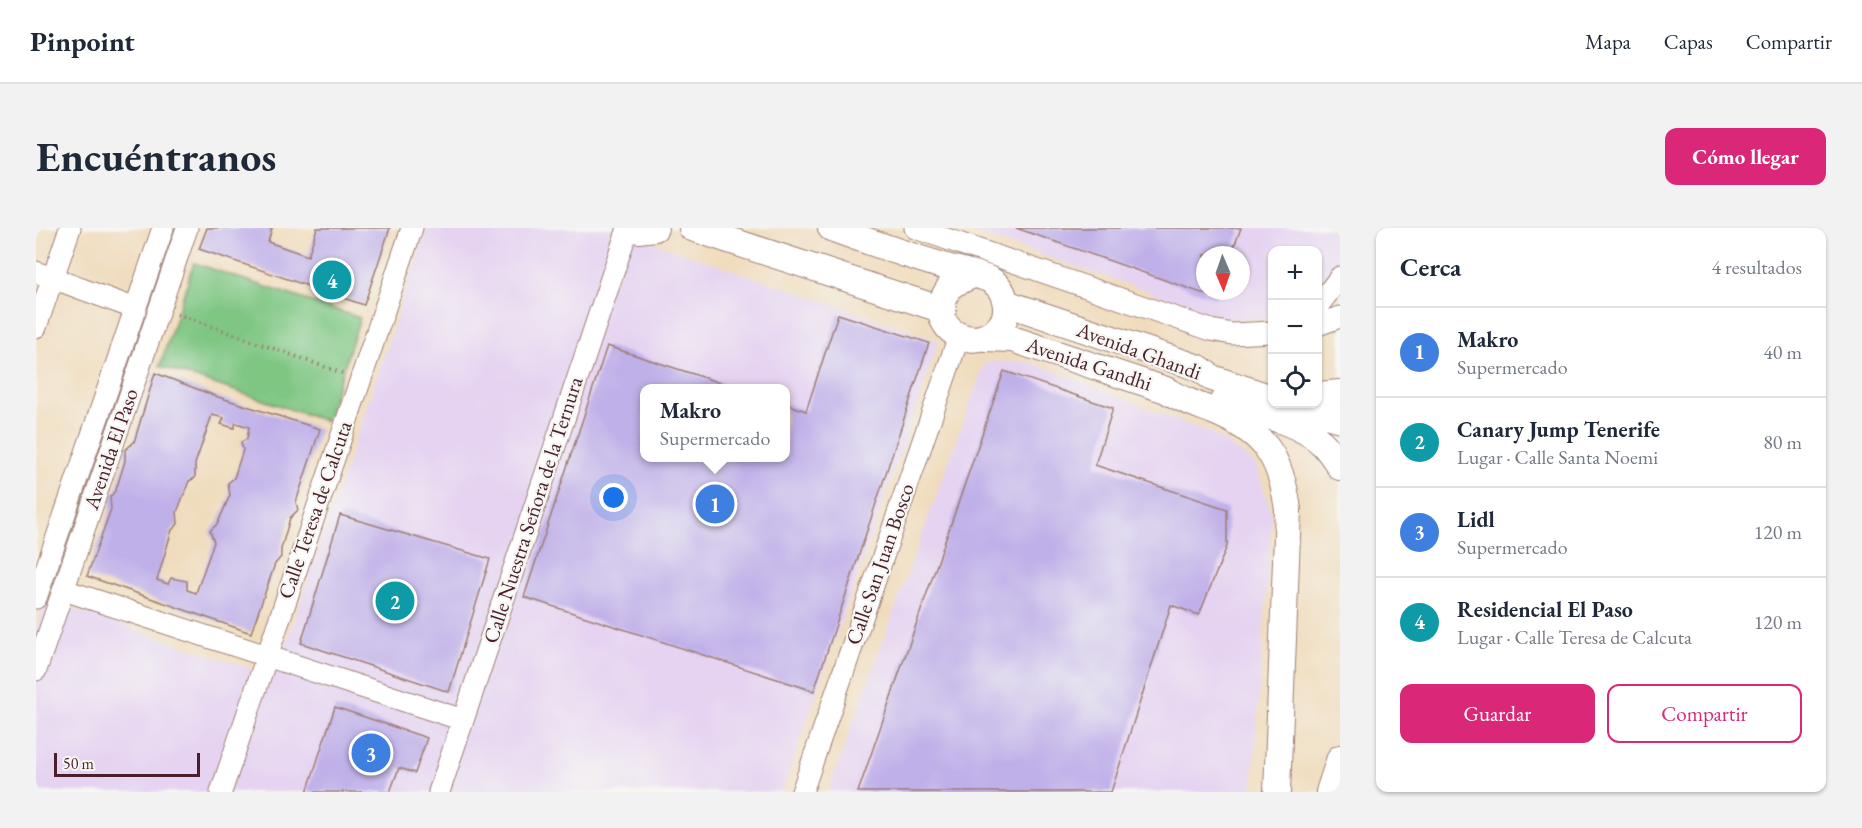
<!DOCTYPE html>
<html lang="es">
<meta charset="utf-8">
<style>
body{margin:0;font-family:"EB Garamond",serif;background:#f2f2f3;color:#1f2937}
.controls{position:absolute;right:18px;top:18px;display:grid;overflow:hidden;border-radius:12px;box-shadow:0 2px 4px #0004}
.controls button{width:54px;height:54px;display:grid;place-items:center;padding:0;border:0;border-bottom:2px solid #e0e1e3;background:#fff;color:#1f2937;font:30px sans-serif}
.compass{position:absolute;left:1160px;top:18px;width:54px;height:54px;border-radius:50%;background:#fff;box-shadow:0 2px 4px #0004;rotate:178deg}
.scale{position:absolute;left:18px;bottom:15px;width:146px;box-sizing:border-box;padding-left:6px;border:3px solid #4a1f2b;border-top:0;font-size:16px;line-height:21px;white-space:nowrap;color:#4a1f2b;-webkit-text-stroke:4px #f6f6f2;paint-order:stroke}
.you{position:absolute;left:578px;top:270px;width:21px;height:21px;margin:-15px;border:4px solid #fff;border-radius:50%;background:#1a73e8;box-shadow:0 0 0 9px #1a73e833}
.badge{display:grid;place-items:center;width:39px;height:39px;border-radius:50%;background:#db2777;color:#fff;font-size:20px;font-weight:700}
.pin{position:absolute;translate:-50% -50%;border:3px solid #fff;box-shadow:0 2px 6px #0006}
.popup{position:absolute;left:604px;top:156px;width:150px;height:78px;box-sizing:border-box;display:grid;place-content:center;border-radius:12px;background:#fff;filter:drop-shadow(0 2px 4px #0005);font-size:20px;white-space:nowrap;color:#747a83}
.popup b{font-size:22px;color:#1f2937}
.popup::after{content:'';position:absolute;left:50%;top:100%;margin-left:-12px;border:12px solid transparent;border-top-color:#fff}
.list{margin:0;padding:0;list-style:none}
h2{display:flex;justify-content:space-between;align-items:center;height:78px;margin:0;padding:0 24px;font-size:26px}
h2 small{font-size:20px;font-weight:400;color:#747a83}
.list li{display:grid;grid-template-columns:39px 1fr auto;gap:18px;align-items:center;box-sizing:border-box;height:90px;padding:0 24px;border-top:2px solid #e0e1e3}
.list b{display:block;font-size:22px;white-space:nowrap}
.list p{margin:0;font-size:20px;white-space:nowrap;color:#747a83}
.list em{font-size:20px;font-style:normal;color:#747a83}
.actions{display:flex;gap:12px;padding:18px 24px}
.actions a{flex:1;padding:14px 0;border:2px solid #db2777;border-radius:12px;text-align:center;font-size:21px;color:#db2777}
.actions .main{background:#db2777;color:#fff}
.icon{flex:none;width:33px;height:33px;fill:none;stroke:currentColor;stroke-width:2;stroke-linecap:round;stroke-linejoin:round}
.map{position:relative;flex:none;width:1304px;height:564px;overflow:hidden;border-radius:12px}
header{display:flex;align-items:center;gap:36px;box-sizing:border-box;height:84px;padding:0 30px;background:#fff;border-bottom:2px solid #e0e1e3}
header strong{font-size:28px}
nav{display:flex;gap:33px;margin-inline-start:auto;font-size:21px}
.intro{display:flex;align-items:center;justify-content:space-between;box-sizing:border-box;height:144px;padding:0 36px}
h1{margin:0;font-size:42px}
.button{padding:15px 27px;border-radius:12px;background:#db2777;color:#fff;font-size:21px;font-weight:700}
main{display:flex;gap:36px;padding:0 36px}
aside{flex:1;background:#fff;border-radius:12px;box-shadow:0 2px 4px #0004}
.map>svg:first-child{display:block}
.built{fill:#e5d3f1;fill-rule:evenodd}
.green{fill:#7ec682;stroke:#647256;stroke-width:1.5}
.building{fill:#c0b0e9;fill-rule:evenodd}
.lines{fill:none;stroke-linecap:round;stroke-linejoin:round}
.minor-casing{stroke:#9d7e74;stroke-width:23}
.tertiary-casing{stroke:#9d7e74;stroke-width:28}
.path{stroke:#9d7e74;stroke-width:4;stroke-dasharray:1.5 4.5;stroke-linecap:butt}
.minor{stroke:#fff;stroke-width:21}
.tertiary{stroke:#fff;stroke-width:26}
.labels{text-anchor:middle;stroke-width:4.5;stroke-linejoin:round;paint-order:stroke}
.street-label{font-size:21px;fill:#4a1f2b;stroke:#f6f6f2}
</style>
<header>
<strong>Pinpoint</strong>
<nav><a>Mapa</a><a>Capas</a><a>Compartir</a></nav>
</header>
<div class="intro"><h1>Encuéntranos</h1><a class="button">Cómo llegar</a></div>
<main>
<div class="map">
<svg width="1304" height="564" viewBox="0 0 1304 564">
<rect width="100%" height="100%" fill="#f6f6f2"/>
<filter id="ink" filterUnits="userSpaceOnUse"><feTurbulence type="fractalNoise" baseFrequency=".0167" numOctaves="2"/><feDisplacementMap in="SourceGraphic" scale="12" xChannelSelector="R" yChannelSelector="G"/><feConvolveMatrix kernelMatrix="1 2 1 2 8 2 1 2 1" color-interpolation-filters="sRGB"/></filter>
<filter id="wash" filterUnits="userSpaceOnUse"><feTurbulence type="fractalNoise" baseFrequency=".008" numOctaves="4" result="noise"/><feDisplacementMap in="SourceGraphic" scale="24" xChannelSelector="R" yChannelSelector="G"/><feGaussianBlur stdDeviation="1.35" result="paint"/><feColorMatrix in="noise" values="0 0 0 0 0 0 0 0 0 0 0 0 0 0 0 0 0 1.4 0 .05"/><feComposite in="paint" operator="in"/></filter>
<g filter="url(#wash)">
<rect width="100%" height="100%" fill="#f0dcbc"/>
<path class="built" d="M391,0H576L903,113L746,564H0V401L10,371L239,449ZM608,160H750V230H608Z
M925,0H1304V25L1302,32L1282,58V22H1236V86L1226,91L1191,90ZM1169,27H1205V63H1169Z
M949,134H995L1179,207L1220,237L1236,288L1216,564H792Z"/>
<path class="green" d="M158,35L324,90L290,193L124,138Z"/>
<g id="blocks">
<path class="building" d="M171,0H236L232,14L272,28L281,0H354L328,77L163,21Z
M980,0H1205L1195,27H1169V63H1182L1180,70Z
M802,86L893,115L778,463L488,369L571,118L700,160H608V230H750V176L770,183Z
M968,143L1077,180L1059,237L1191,281V318L1163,387L1135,377L1075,564H822Z
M119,145L182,169L284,201L260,274L262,282L254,290L245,321V329L239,336L215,405L51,348L75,281L74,269L80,262L89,233V222L98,214ZM176,187L188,190L185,196L198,200L200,195L213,199L211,211L205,214L207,222L198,250L192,255L194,267L182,295L174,303L178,314L160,365L151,362V353L135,350L132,356L121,352L136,302L142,296L141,284L153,253L159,250V236Z
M304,287L454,331L413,464L265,415Z
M299,479L391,510L379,545L363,540L354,564H271Z"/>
</g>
</g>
<g filter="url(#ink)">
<use href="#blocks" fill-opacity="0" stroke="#9d7e74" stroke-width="1.5"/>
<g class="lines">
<g class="minor-casing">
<path id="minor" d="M879,0L1175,102L1196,106L1236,104
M0,44L100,81
M1282,78L1304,49
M1282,97L1304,89
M0,99L34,0
M28,362L427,492
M0,370L127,0
M0,442L151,0
M185,564L376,0
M403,564L592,0
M766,564L923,108"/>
</g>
<g class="tertiary-casing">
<path id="tertiary" d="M594,0L602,2L619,0
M656,0L907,82
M795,0C831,13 867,26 904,37C916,41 947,47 956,53C970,62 975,85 964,98C943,124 898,107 906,73C908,68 912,62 915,57L937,47
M970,75L1163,140L1176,150L1236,170
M949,110L976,111L1130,162C1145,172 1161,177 1177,183C1228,204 1245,228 1252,282L1241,564
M1282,167L1304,165
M1186,175C1216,184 1264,193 1287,216C1294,223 1299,231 1304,239
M1253,176L1304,191
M1293,564L1304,530"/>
</g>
<path class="path" d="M141,86L306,145"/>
<use href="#minor" class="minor"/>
<use href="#tertiary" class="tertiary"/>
</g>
</g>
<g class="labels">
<g class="street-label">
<text transform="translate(1103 123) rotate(20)" y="7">Avenida Ghandi</text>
<text transform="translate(1053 136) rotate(18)" y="7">Avenida Gandhi</text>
<text transform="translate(75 221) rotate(-71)" y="7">Avenida El Paso</text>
<text transform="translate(279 282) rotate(-71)" y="7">Calle Teresa de Calcuta</text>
<text transform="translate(497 282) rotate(-72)" y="7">Calle Nuestra Señora de la Ternura</text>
<text transform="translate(844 336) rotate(-71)" y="7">Calle San Juan Bosco</text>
</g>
</g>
</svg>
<div class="controls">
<button>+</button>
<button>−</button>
<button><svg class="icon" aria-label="locate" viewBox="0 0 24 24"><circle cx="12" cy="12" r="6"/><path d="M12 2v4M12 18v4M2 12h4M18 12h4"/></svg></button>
</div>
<svg class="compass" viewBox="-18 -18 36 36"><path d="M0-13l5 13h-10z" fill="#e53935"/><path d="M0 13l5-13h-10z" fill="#747a83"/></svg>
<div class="scale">50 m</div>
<div class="you"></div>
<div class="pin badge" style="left:679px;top:276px;background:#3f7fe0">1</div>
<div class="popup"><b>Makro</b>Supermercado</div>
<div class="pin badge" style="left:359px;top:373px;background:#0f9aa8">2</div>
<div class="pin badge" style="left:335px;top:525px;background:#3f7fe0">3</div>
<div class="pin badge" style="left:296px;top:52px;background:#0f9aa8">4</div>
</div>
<aside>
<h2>Cerca<small>4 resultados</small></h2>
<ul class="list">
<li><span class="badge" style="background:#3f7fe0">1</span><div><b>Makro</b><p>Supermercado</p></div><em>40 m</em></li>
<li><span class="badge" style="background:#0f9aa8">2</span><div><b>Canary Jump Tenerife</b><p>Lugar · Calle Santa Noemi</p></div><em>80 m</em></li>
<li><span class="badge" style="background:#3f7fe0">3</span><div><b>Lidl</b><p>Supermercado</p></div><em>120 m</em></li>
<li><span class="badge" style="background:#0f9aa8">4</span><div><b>Residencial El Paso</b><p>Lugar · Calle Teresa de Calcuta</p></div><em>120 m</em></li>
</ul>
<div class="actions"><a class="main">Guardar</a><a>Compartir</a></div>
</aside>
</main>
